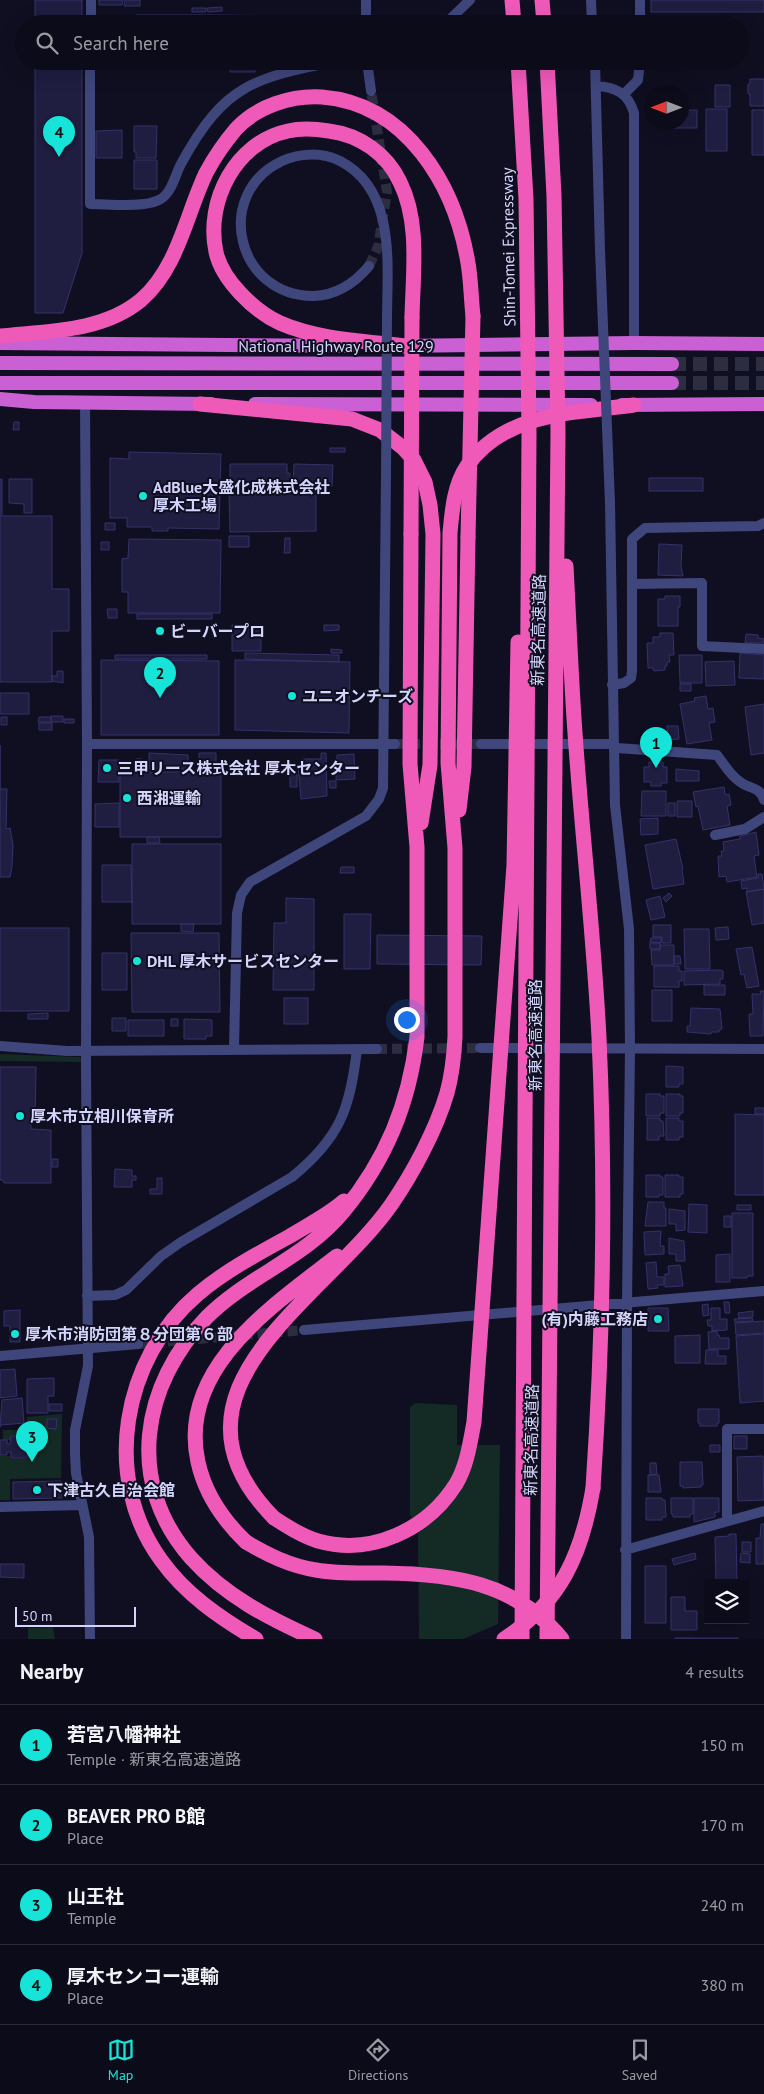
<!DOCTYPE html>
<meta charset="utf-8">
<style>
body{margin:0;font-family:"PT Sans","Noto Sans JP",sans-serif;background:#1a1926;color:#f1f3f6}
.controls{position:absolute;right:15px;bottom:15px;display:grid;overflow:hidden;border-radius:0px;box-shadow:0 5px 20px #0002}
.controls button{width:45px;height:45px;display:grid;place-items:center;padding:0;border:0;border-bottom:1px solid #2c2b38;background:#0c0b19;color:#f1f3f6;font:25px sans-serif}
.compass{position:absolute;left:644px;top:85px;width:45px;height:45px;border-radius:50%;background:#0c0b19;box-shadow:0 5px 20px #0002;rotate:270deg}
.scale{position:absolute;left:15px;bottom:12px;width:121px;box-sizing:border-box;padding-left:5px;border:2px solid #d3d5fb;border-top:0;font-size:14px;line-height:18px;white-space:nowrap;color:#d3d5fb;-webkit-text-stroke:4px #100f21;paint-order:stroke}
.you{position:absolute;left:406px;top:1019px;width:18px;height:18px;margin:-12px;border:4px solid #fff;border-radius:50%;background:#1a73e8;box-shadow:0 0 0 8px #1a73e833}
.badge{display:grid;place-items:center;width:32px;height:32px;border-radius:50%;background:#16e4d8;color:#111;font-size:16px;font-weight:700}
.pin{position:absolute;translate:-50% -41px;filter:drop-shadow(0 1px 2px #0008)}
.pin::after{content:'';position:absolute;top:26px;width:18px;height:15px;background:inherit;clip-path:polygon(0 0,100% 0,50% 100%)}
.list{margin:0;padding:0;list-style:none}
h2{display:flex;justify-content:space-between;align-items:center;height:65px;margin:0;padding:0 20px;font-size:21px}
h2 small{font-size:16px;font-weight:400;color:#9a9ba2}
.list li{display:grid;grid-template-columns:32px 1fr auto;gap:15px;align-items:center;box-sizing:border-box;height:80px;padding:0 20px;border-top:1px solid #2c2b38}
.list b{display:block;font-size:19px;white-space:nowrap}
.list p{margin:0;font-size:16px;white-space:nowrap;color:#9a9ba2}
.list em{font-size:16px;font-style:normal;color:#9a9ba2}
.icon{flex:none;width:28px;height:28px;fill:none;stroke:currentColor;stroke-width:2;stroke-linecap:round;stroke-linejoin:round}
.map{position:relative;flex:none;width:764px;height:1639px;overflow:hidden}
.search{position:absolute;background:#0c0b19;box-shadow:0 5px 20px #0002;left:15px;right:15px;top:15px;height:55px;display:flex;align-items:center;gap:12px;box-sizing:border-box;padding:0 18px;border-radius:28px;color:#9a9ba2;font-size:19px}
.sheet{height:385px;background:#0c0b19}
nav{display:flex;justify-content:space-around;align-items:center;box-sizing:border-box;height:70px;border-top:1px solid #2c2b38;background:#0c0b19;font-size:14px;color:#9a9ba2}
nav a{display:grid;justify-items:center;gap:2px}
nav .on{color:#16e4d8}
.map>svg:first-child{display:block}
.green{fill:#132a25}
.building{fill:#1f1d40;stroke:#343269}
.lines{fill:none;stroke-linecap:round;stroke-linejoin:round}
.minor-tunnel{stroke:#2d2d42;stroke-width:10;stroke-dasharray:10 5;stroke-linecap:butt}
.tertiary-tunnel{stroke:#2d2d42;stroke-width:10;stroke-dasharray:10 5;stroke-linecap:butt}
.trunk-tunnel{stroke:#2d2d42;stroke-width:14;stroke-dasharray:14 7;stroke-linecap:butt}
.minor{stroke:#3f467b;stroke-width:10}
.tertiary{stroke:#3f467b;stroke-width:10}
.trunk{stroke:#ca60d4;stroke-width:14}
.motorway{stroke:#ef5ab9;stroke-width:15}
.minor-bridge{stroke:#3f467b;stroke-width:10}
.motorway-bridge{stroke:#ef5ab9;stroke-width:15}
.poi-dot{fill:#16e4d8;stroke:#100f21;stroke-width:2}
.labels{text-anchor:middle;stroke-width:4;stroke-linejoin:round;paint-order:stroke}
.street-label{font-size:16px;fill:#d3d5fb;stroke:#100f21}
.poi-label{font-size:16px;font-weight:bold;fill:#d3d5fb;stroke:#100f21;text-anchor:start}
</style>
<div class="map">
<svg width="764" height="1639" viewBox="0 0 764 1639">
<rect width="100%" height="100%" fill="#100f21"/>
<path class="green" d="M0,1054L80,1057L82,1062L0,1061Z
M416,1403L457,1405V1445H500L498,1624L463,1639H419L418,1534L410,1514V1407Z
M62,1414L61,1478L10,1479V1500H0V1456H10V1459H28V1453H31V1442H28V1436H11L10,1440H3V1430H17L26,1423L27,1417Z
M53,1627L55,1639H28V1628Z"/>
<path class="building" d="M35,0H82V24H35Z
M99,0H123L122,5H99Z
M125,0H140V6H124Z
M651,0H764V12H651Z
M222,7V11L208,12L207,8Z
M192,8H206V12H192Z
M136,15H206V24H136Z
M207,15L308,16V24H207Z
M35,61H82V253L63,313H35Z
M230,61H255V72H230Z
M750,79H764V106H750V94H748V84L750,83Z
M715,85H730V107H715Z
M706,109H727V151H706Z
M682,110H697V128H659V122H682Z
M752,110H764V155H752Z
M134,126H157L156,158H136V152H134Z
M122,130V158H96V131Z
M134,160H157V189H134Z
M14,422H19V430H13Z
M330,448H345V452H330Z
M129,452L221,454L219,529L168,528V531H152V527H127V518H110V458L129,459Z
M230,464H287V473H290V485H230Z
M294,464L333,465L332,486L293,485Z
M649,478H703V491H649Z
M0,479H2V516H52V589H69V631H52V682H0Z
M9,479H32V513H24V504L9,503Z
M316,492V531L230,532L229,493Z
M105,523H115V530H105Z
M229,536H249V547H229Z
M285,538H290V553H284Z
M129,539L221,540L220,613H128V592H122V559L128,558Z
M101,542H109V550H101Z
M659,544L682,545L681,565L683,576L658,575Z
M665,596H680V607H678V626H658V599H665Z
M107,609H117V618H108Z
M137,614H212V619H137Z
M232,625H261V651H232Z
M324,625H339V630L324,631Z
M660,633H673L674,655H669L670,662H667V666H665V670L654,671L653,668H648L647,643H653V637H660Z
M746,634L758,635V638L764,639V643H745Z
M331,649L342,650V653H331Z
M245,653L339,655V662L245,659Z
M740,653L764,655V679L739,678Z
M115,655H207V659H115Z
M679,655H702V683H680Z
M101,660L219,661V735H101Z
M235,660L350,662L349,733L235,730Z
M734,661L735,685L706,686L705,662Z
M57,671H63V683L52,681V676H57Z
M680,684H691V691H680Z
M0,693H29V714H0Z
M706,696L708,709L713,708L715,722L709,723L712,740L687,744L680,704L695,701L694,698Z
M764,704V753L751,755L745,707Z
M51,716H63V722H51Z
M1,717H7V725H1Z
M39,717H51V722H38Z
M64,719H74V723H64Z
M39,723H52V730H39Z
M667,726H678L679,739L668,740Z
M0,745V789H7L6,829L10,828L13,844L12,867L10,877H0Z
M149,753L188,755V769H149Z
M199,753H216V768H199Z
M321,753H326L327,796L301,799L298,765H304L303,759H321Z
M354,754L355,779L336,780L337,755Z
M136,759H142V770H136Z
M99,760H119V782H98Z
M649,762H663V767H667V783H661V786H651V782H644V767H649Z
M676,769L699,771V781H676Z
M120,772H221V837H120Z
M290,774H297V787H290Z
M329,781H336V788H330Z
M724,787L725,795L729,794L731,805L727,806L730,825L703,830L698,806L696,807L693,792Z
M642,791H666V816H641Z
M677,801H692V817H677Z
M119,803V827H95V804Z
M668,803H675V816H668Z
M658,818V834L641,835L640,819Z
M756,832L759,855L754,856L757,877L727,882L726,876L719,877L718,856H722L721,851H724L723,842L740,839V836Z
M147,837H159L160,843H147Z
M676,839L683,869L682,870L684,884L653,889L645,845Z
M132,844H221V924H132Z
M102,865H131L132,902H102Z
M341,867H354V873H340Z
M758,874H762L764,889L747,892V888L742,889L741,881L758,878Z
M764,889V923L752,925L746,892Z
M669,893L672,896L666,902L663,898Z
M660,896L665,917L651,920L646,900Z
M286,898L314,899V990H273L274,923H286Z
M344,914H371L370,969H344Z
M181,924H194L193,932L181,931Z
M653,925H671V943H662V937H653Z
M728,927L729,939L716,940L715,928Z
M0,928H69V1011H0Z
M684,929H709L710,969H685Z
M131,933H219L220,1012H132Z
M377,935L482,936L481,965L377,964Z
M651,938H661V943L650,942Z
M650,943H660V949H650Z
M660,945H674V965H652L651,950H660Z
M752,947L759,986L747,988L744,974L741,975L736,949Z
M102,953H127V990H102Z
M674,956H680L681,964H674Z
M654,966H679V971H682V981H679V987H654Z
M720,970L723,971V979H720V984L684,985V971Z
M704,985H725V995H704Z
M652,990H672V1021H652Z
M760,991H764L763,1036H750L749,1014H753L752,994H761Z
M284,998H308V1024H284Z
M691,1008L720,1009L722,1029L719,1030V1032H711V1034L687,1032V1026H690Z
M48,1013V1019H28V1014Z
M112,1018H126V1031H112Z
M171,1019H178V1026H171Z
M184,1019L212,1020V1036H206V1039H184Z
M128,1020H164V1036H128Z
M666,1066L683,1067V1084H679V1087H666Z
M0,1067H36L35,1122H31V1129L51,1130V1183H4L3,1180H0Z
M646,1094H660V1096H664V1113H660V1116H646Z
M666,1094H680V1096H683V1113H680V1116H666Z
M755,1108H764V1114H755Z
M735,1114L764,1115V1195H735Z
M647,1118H660V1121H663L664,1136H659V1140H647Z
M666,1118H679V1121H683V1137H679V1140H666Z
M52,1159H58V1167H52Z
M115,1169L132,1170V1176H136V1180H132V1187H114Z
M646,1175H660V1177H663V1195H659V1197H646Z
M665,1175H679V1177H683V1194H680V1197H665Z
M157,1178H162V1194H150V1189H157Z
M648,1202H664V1208H666V1226H645Z
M689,1204L707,1205V1233L688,1232Z
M737,1205H751V1210H737Z
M669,1209L685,1211V1230L676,1231V1224H669Z
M732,1213H753V1276H747V1278H732Z
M724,1216H731V1227H724Z
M661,1231L660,1246H664V1254L645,1255L644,1232Z
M669,1238L684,1241L685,1261H676V1254H669Z
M730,1254V1282H716V1255Z
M656,1262L657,1277H664V1285H657L658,1288L648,1289L646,1263Z
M680,1265L683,1286L665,1287V1274H669L668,1266Z
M724,1302H729L730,1313H725Z
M708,1304L709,1315L703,1316L702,1305Z
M648,1308H668L669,1331H648Z
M711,1308H720V1319H727V1330L712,1331V1326H708L707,1320H711Z
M20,1310V1342H10V1326H4V1311Z
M753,1311V1317L739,1318L738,1313Z
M752,1318L753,1321L735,1322L734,1319Z
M764,1321V1333L736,1335L735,1323Z
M717,1331V1335H719L720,1338H729V1349H709L708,1332Z
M764,1334V1401L740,1403L736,1336Z
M700,1335V1363H675V1336Z
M706,1350H718V1356H726V1364H705Z
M15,1369L17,1396L0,1398V1370Z
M54,1378V1396H48V1413H27V1379Z
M22,1398L24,1423L1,1425L0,1427L2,1400Z
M49,1404H62V1411H49Z
M698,1409H719V1423H717V1426H700V1423H698Z
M47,1419H57L56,1429L47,1428Z
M11,1436L28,1437V1443H31V1453H28L27,1458H11V1452H7V1455H0V1440H7V1444H10Z
M734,1436H747V1449H734Z
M710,1445H720V1452H710Z
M763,1456L764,1500L738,1501L737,1457Z
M680,1462H702L703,1485H701V1487L683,1488V1486H680Z
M650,1463H656L657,1474L650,1475Z
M648,1475H659L661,1492H648Z
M61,1481L62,1498L13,1499V1482Z
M646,1498H662V1500H665L666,1517H662V1520H646Z
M671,1498H693V1514H690V1517H673V1514H671Z
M694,1498H719V1512H715V1517L694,1522Z
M761,1524H764V1564H756V1538H760Z
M729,1534H736L737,1583L716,1582L715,1537L729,1536Z
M742,1542H751V1552H742Z
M695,1553L696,1559L674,1565L672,1559Z
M741,1553L750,1554V1563L740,1562Z
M0,1564H24V1578L0,1577Z
M645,1566H666V1623H645Z
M671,1597H685V1611H697V1630H671Z
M675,1638H738V1639H675Z"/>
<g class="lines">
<path class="minor-tunnel" d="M369,266L378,247L387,192L371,91
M395,744H481
M138,1344L304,1330"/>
<path class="tertiary-tunnel" d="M377,1049L480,1048"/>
<path class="trunk-tunnel" d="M672,364H764
M672,383H764"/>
<path class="minor" d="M366,0V24
M591,0L592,24
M640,0V24
M91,24V0
M445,24L470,0
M90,61V204C108,204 143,208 159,200C172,194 175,174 182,162C225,84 254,78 337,61
M367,61L371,91
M595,61L600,250
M596,86C616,87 628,93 634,113V343
M624,94L638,80L640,61
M369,266C354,284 337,295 314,296C237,297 212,194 282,161C300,153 322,152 340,161C397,190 387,266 387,319
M85,402L87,744L86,1063L88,1366L75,1430V1454L76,1473L89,1537L90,1639
M610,503L615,805L629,929L630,1049L627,1302L626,1639
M632,584L702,583V646L764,649
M612,685L624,683L631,678L632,671V539L645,528L758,526L764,523
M87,744H395
M481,744H612L617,748L717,755C724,764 730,775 739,781C748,789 760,786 764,800
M715,835L745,829L764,817
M234,1049L237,913L241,895L250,882L366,816L379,799L383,788L386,473
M87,1296L115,1295L126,1290L161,1256L181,1242L292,1177C340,1138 350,1109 357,1049
M304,1330L764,1291
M0,1356L138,1344
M0,1507L82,1505
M727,1521V1429H764
M625,1550L764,1511"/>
<path class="tertiary" d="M0,1046L67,1051L377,1049
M480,1048L764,1049"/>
<path class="trunk" d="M0,343L354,346
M401,346L634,343L764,344
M0,363L672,364
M0,383H672
M0,399L34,402L211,404
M255,404L591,405
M622,405L764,404"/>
<path class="motorway" d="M512,0L514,24
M542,0L544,24
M0,336C47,331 103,332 141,300C178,268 186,215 206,173C214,158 225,142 236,129C257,106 292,95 322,97C407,104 455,185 468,263C471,280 471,298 473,316
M406,346C364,341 319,340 280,323C254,311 222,280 216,252C205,201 236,142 288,131C301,128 316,129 329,131C360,135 387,154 400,182C420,222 413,273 412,317
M200,404L352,419L380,430L402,447L414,460L425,482L430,505L433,534L430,765L421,823
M459,810L464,767L468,537
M274,1518C149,1391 325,1299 391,1205C413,1173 436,1130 447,1093C452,1075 454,1056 455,1037V848L448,763L450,533C452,511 454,485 467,466C505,412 575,413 634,405
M246,1542C222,1519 205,1494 198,1462C177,1368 274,1305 337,1256
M256,1639C220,1618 185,1594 161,1560C101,1478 122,1358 198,1294C225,1271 259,1253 290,1236C308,1225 328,1215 344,1201
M315,1639C270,1619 225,1596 191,1558C125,1483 141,1385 207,1317C248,1276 305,1258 343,1212C386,1160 409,1104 417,1037V847L410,764L411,534
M504,1639C561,1602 582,1554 593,1488"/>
<path class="minor-bridge" d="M600,250L610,503
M386,473L387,319"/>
<path class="motorway-bridge" d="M518,61L526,199L529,433L522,1639
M547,61L554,196L558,432L547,1639
M411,534L412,317
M468,537L473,316
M566,566C569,622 571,677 575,733C582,835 594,936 599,1038C606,1188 603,1339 593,1488
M274,1518C288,1527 302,1536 318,1541C371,1556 427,1530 456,1484C467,1466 470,1443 474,1422L514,865L518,642
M246,1542C268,1555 290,1566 316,1570C338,1574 361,1573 384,1573C453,1574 515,1582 562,1639"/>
</g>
<g class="poi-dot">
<circle cx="143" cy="496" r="5"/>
<circle cx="160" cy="631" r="5"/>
<circle cx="292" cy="696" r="5"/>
<circle cx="107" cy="768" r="5"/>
<circle cx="127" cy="798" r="5"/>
<circle cx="137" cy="961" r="5"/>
<circle cx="20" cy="1116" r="5"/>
<circle cx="658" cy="1319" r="5"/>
<circle cx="15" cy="1334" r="5"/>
<circle cx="37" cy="1490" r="5"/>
</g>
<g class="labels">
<g class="street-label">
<text transform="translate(508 247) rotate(-91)" y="6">Shin-Tomei Expressway</text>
<text x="336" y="352">National Highway Route 129</text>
<text transform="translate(538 630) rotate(-89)" y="6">新東名高速道路</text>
<text transform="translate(535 1035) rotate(-90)" y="6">新東名高速道路</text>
<text transform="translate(531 1440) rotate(-89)" y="6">新東名高速道路</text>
</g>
<g class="poi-label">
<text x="153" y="493">AdBlue大盛化成株式会社<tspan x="153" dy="18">厚木工場</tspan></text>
<text x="170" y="637">ビーバープロ</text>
<text x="302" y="702">ユニオンチーズ</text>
<text x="117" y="774">三甲リース株式会社 厚木センター</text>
<text x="137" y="804">西湘運輸</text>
<text x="147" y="967">DHL 厚木サービスセンター</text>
<text x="30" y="1122">厚木市立相川保育所</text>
<text x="648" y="1325" text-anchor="end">(有)内藤工務店</text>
<text x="25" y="1340">厚木市消防団第８分団第６部</text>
<text x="47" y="1496">下津古久自治会館</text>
</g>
</g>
</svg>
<div class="controls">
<button><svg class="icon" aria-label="layers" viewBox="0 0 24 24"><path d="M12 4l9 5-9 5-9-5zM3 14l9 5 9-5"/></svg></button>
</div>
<svg class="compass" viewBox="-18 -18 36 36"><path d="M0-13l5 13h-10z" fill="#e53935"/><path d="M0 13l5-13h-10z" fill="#9a9ba2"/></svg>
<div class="scale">50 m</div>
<div class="you"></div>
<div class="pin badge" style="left:656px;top:768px">1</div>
<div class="pin badge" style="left:160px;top:698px">2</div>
<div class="pin badge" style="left:32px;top:1462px">3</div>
<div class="pin badge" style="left:59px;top:157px">4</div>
<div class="search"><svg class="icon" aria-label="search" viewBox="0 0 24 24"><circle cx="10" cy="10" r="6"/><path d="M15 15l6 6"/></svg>Search here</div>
</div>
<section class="sheet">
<h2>Nearby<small>4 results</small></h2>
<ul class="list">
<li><span class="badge">1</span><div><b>若宮八幡神社</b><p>Temple · 新東名高速道路</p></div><em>150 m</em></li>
<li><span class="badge">2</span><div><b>BEAVER PRO B館</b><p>Place</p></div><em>170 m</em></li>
<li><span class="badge">3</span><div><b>山王社</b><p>Temple</p></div><em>240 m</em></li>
<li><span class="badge">4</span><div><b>厚木センコー運輸</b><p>Place</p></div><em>380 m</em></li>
</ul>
</section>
<nav>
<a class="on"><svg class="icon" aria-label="map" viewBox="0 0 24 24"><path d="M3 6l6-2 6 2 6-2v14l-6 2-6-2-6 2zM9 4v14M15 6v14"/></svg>Map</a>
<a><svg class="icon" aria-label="directions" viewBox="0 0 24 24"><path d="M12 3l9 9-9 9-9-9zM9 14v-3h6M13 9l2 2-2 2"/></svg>Directions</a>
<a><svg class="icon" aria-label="saved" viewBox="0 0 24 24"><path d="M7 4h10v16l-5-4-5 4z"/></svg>Saved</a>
</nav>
